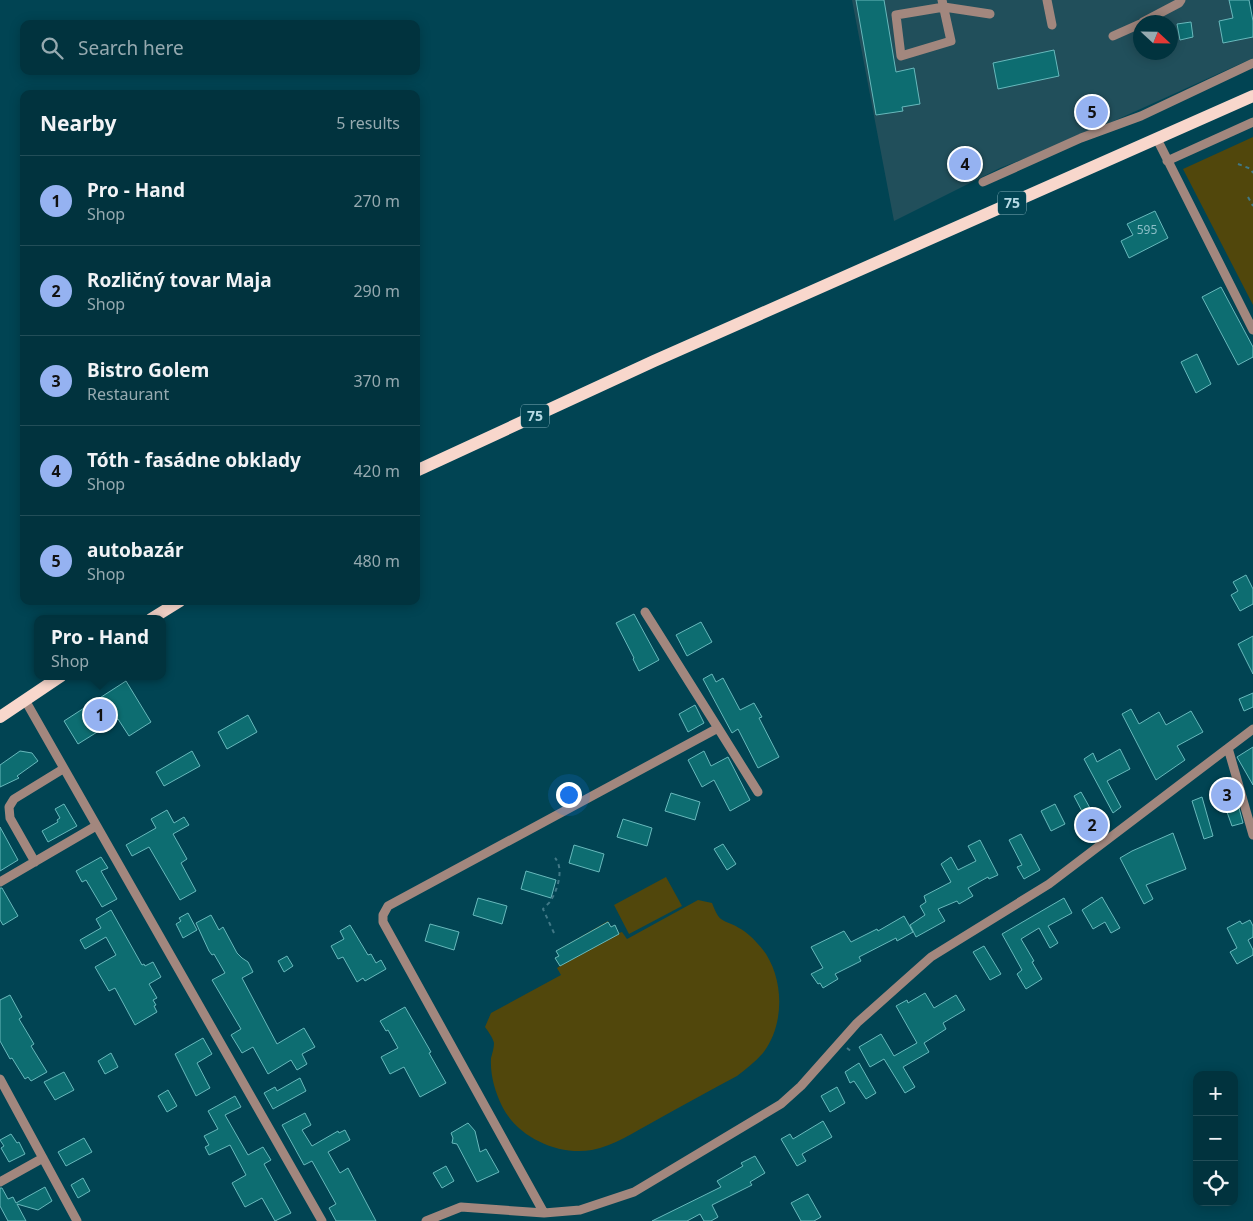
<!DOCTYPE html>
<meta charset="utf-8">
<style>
body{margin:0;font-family:"Noto Sans",sans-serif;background:#0f3f49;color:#f1f3f6}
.controls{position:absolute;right:15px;bottom:15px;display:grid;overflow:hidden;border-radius:10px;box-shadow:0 2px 12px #0003}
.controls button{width:45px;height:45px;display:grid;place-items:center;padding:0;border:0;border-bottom:1px solid #234e58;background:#01333e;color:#f1f3f6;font:25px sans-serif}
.compass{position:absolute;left:1133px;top:15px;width:45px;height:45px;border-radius:50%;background:#01333e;box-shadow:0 2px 12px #0003;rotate:112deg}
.you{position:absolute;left:568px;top:794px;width:18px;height:18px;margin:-12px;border:4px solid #fff;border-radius:50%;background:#1a73e8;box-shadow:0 0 0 8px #1a73e833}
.badge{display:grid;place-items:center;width:32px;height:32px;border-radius:50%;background:#95b2f1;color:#111;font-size:16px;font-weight:700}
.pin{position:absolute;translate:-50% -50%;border:2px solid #fff;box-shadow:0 1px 5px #0006}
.popup{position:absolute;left:34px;top:615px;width:132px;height:65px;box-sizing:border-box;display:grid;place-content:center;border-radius:10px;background:#01333e;filter:drop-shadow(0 1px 4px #0005);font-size:16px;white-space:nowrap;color:#96aab0}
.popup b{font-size:19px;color:#f1f3f6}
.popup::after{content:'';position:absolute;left:50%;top:100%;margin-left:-10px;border:10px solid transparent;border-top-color:#01333e}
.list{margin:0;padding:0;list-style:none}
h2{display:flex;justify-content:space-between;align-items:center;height:65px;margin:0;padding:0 20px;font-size:21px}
h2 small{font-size:16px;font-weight:400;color:#96aab0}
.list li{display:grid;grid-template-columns:32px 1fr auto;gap:15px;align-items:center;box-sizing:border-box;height:90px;padding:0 20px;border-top:1px solid #234e58}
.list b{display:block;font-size:19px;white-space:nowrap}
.list p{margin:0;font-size:16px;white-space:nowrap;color:#96aab0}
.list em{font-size:16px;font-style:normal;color:#96aab0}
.icon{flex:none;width:28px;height:28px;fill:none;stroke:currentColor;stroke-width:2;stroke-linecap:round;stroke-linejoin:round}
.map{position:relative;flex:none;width:1253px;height:1221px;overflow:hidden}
.search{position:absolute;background:#01333e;box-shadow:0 2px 12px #0003;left:20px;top:20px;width:400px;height:55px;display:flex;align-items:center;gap:12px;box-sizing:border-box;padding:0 18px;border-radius:10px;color:#96aab0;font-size:19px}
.panel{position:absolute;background:#01333e;box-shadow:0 2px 12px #0003;left:20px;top:90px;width:400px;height:515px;border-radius:10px}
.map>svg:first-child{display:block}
.built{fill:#214f5b;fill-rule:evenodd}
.green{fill:#51470c}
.building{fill:#0d6d71;stroke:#68b9bc}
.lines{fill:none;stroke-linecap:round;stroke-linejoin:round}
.path{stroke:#407886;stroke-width:2;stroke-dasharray:4 4;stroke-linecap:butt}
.minor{stroke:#a2877e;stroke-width:9}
.major{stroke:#f8d7cc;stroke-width:12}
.labels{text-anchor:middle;stroke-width:4;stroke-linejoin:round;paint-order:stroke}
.number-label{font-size:12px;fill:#8cbec7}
.shield{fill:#014453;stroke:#80acb8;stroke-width:1}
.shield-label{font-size:14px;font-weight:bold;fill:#b6d9e4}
</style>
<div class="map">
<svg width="1253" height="1221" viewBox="0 0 1253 1221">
<rect width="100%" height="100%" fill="#014453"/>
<path class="built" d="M852,0H1249L1253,22V58L1072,140L1000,168L894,221ZM1140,22H1170V52H1140Z"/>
<path class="green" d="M1253,137V305L1183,169Z
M666,877L682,906L629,934L614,905Z
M698,900L712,903C714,908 717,916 721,919C726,923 734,924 739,928C745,931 752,937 757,943C784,970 787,1022 763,1053C755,1062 746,1069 737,1076C709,1091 681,1106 653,1122C634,1132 614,1146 592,1150C558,1156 517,1137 502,1106C495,1092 490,1075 491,1058C492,1054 494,1048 494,1043C493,1038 488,1031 485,1027L491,1013L561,975L557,968L560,966L555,958L559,956L556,951L608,921L611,927L615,925L619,933L622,932L627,939Z"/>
<path class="building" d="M856,0H884L896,72L914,68L920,104L902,107L903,111L876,115Z
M1229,0H1249L1253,21V37L1223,43L1219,21L1233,18Z
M1191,22L1193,37L1180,40L1177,24Z
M1054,50L1059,76L998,89L993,63Z
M1155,211L1168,238L1129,258L1121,241L1133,235L1127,224Z
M1221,287L1253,347V357L1238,365L1202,297Z
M1197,354L1211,384L1196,393L1181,362Z
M1246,575L1253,589V604L1240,611L1231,595L1238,591L1233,582Z
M634,614L659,660L639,671L633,659L634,658L616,623Z
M701,622L712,642L687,656L676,635Z
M1253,636V674L1238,644Z
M712,674L716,682L723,678L740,710L754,703L762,717L759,718L779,757L758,768L738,729L732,733L703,679Z
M126,681L151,722L129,736L118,719L78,744L64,721Z
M1253,693V707L1244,711L1239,699Z
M695,705L704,723L688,732L679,714Z
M1131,709L1139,724L1159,712L1166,725L1191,711L1203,732L1177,746L1185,760L1156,780L1122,714Z
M248,715L257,732L227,749L218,732Z
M1253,747V785L1237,757Z
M1120,749L1130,769L1107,781L1121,807L1113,813L1084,759L1093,753L1097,762Z
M20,751L32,753L38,761L17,776L19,778L0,787V765Z
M192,751L200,766L164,786L156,772Z
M704,751L711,766L728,757L750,800L730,811L714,780L702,787L688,760Z
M1081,792L1099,824L1084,835L1078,824L1085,817L1074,796Z
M671,793L700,802L695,820L665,811Z
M1202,797L1213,836L1204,839L1192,801Z
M64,804L77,826L48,842L42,831L58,822L57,820L60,818L55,809Z
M1055,804L1065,824L1051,831L1041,811Z
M1239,808L1243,823L1232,826L1227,812Z
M167,810L174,823L184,817L189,825L173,834L187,859L181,863L196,891L180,900L149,847L132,856L126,845L156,828L151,819Z
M623,819L652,828L647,846L617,837Z
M0,827L18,860L0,871Z
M1173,833L1186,869L1146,885L1153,899L1144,904L1120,858L1132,851Z
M1021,834L1040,870L1024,879L1017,867L1022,865L1009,840Z
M980,840L998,875L989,879L988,877L968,888L973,896L959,904L957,901L938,909L945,921L916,937L910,925L925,915L920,906L926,902L924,896L951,882L941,864L951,857L958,870L976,861L968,846Z
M723,844L736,864L727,870L714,849Z
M574,845L604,854L599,872L569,863Z
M101,857L108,868L101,871L117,899L102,907L86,880L82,882L76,871Z
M526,871L556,880L551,898L521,889Z
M0,888H2L18,916L3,925L0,920Z
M1102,897L1120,928L1111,933L1105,922L1093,929L1082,910Z
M478,898L507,906L502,924L473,915Z
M1064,898L1072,913L1048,926L1058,943L1050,948L1039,928L1021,939L1034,961L1032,962L1042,979L1026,989L1017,974L1022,970L1002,934Z
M111,910L142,965L144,964L145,966L153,962L161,977L149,984L157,998L153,1000L156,1005L154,1006L157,1012L135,1025L115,988L109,991L95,967L116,955L106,937L85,949L80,940L101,928L96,919Z
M188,913L197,930L183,938L176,924L181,921L179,918Z
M211,915L219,930L223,927L237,953L242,958L248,962L253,972L242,978L277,1044L304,1028L315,1047L302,1054L307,1064L297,1070L291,1060L268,1074L253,1047L242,1053L231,1035L241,1029L212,980L225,973L214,954L212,955L209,951L196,923Z
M904,916L913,932L897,941L896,938L859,957L861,961L835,974L838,979L823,988L820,983L818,984L811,974L823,968L811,947L844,931L851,942L877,929L878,931Z
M1250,920L1253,926V937L1248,940L1253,950V955L1237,964L1230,952L1237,948L1227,928L1240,921L1242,924Z
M608,922L611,927L615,925L619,934L560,966L555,958L559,956L556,951Z
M430,924L459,932L454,950L425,941Z
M350,925L368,955L371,954L376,963L381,960L386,969L365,981L363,978L357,982L343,957L338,959L331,946L344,939L340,931Z
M984,946L1001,974L990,980L973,952Z
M287,956L293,966L284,972L278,961Z
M925,993L934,1008L956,995L965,1010L943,1023L946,1029L924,1043L929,1052L903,1067L915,1087L905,1093L884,1059L870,1067L859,1047L881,1034L894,1056L917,1043L896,1006L907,1000L908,1003Z
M10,995L22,1017L19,1019L34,1044L31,1046L47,1072L31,1081L28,1077L25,1079L12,1058L10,1059L0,1041V1000Z
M405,1007L431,1052L429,1053L446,1083L420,1097L404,1067L390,1074L381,1057L398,1048L388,1030L386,1031L380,1021Z
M203,1038L212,1054L197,1063L210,1088L196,1096L175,1054Z
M111,1053L118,1067L105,1074L98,1061Z
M859,1063L876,1093L866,1099L854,1081L850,1083L845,1072Z
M64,1072L74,1090L55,1100L44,1082Z
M300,1078L306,1091L273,1109L264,1093L275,1087L277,1091Z
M837,1087L845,1103L830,1112L821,1096Z
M168,1090L177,1106L167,1112L158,1096Z
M235,1096L241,1107L225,1115L248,1155L263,1147L271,1160L264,1164L291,1213L275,1221L262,1198L245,1207L232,1183L246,1175L230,1145L209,1155L205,1147L209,1145L204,1136L218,1129L208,1111Z
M305,1113L311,1125L302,1130L312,1146L338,1131L339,1133L345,1130L350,1140L328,1152L340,1173L348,1168L376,1221H336L329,1208L336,1204L312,1161L304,1165L282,1125Z
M823,1121L832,1137L802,1154L806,1161L797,1166L781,1139L790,1134L793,1139Z
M468,1123L475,1131L480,1152L486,1149L499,1172L477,1182L457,1144L452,1143L453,1138L451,1133Z
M11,1134L17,1143L19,1142L25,1154L9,1162L1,1148L4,1146L0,1140Z
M84,1138L92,1152L66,1166L58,1152Z
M755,1156L765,1173L750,1182L752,1185L712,1205L718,1217L711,1221H704L700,1214L687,1221H652L721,1187L717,1181L743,1166L741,1163Z
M446,1166L454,1181L442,1188L433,1173Z
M83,1178L90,1191L78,1198L71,1185Z
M45,1187L52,1201L38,1210L17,1204L26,1221H8L0,1206V1188H2L8,1199L13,1197L16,1203Z
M808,1194L821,1217L814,1221H801L791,1203Z"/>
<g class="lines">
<path class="path" d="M1238,164L1251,169L1253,173
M1248,197L1253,206
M554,933L543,909C545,906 550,903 551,900C558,889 564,868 555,858
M847,1048L853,1053"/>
<path class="minor" d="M942,0L951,41L901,56L896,15L944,7L990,14
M1047,0L1052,25
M1143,22L1179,3L1181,0
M1113,36L1140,24
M1157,139L1253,330
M1167,161L1253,122
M983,182L1081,138L1141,116L1253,63
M25,700L322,1221
M718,728L758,792
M1228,748L1253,835
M35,862L10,818L9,807L14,799L63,769
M0,882L96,826
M0,1079L77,1221
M0,1182L43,1158
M544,1213L383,922V915L388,906L718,728L645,612
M426,1221L461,1207L544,1213L580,1210L634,1192L781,1104L801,1086L857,1023L931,957L1049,884L1253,729"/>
<path class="major" d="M416,471L654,361L1253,96
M151,619L180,601
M0,717L61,676"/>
</g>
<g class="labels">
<g class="number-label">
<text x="1147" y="234">595</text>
</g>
<g class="shield">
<rect x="998" y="191.5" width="28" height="23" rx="4"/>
<rect x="521" y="404.5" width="28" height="23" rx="4"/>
</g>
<g class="shield-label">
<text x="1012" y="208">75</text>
<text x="535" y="421">75</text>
</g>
</g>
</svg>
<div class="controls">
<button>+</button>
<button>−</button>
<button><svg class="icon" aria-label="locate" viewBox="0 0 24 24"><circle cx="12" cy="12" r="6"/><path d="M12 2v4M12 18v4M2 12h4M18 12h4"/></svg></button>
</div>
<svg class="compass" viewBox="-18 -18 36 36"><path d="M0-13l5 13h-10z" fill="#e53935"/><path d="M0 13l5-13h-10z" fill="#96aab0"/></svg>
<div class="you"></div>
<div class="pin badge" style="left:100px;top:715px">1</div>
<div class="popup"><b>Pro - Hand</b>Shop</div>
<div class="pin badge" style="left:1092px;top:825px">2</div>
<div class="pin badge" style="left:1227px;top:795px">3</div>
<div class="pin badge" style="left:965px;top:164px">4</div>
<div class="pin badge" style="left:1092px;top:112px">5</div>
<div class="search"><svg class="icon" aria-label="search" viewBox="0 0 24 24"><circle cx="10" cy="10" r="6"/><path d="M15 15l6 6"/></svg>Search here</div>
<section class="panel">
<h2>Nearby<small>5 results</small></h2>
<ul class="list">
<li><span class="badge">1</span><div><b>Pro - Hand</b><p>Shop</p></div><em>270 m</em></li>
<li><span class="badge">2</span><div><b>Rozličný tovar Maja</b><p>Shop</p></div><em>290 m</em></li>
<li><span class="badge">3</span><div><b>Bistro Golem</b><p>Restaurant</p></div><em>370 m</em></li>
<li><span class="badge">4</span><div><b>Tóth - fasádne obklady</b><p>Shop</p></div><em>420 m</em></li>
<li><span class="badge">5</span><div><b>autobazár</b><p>Shop</p></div><em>480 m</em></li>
</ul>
</section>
</div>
